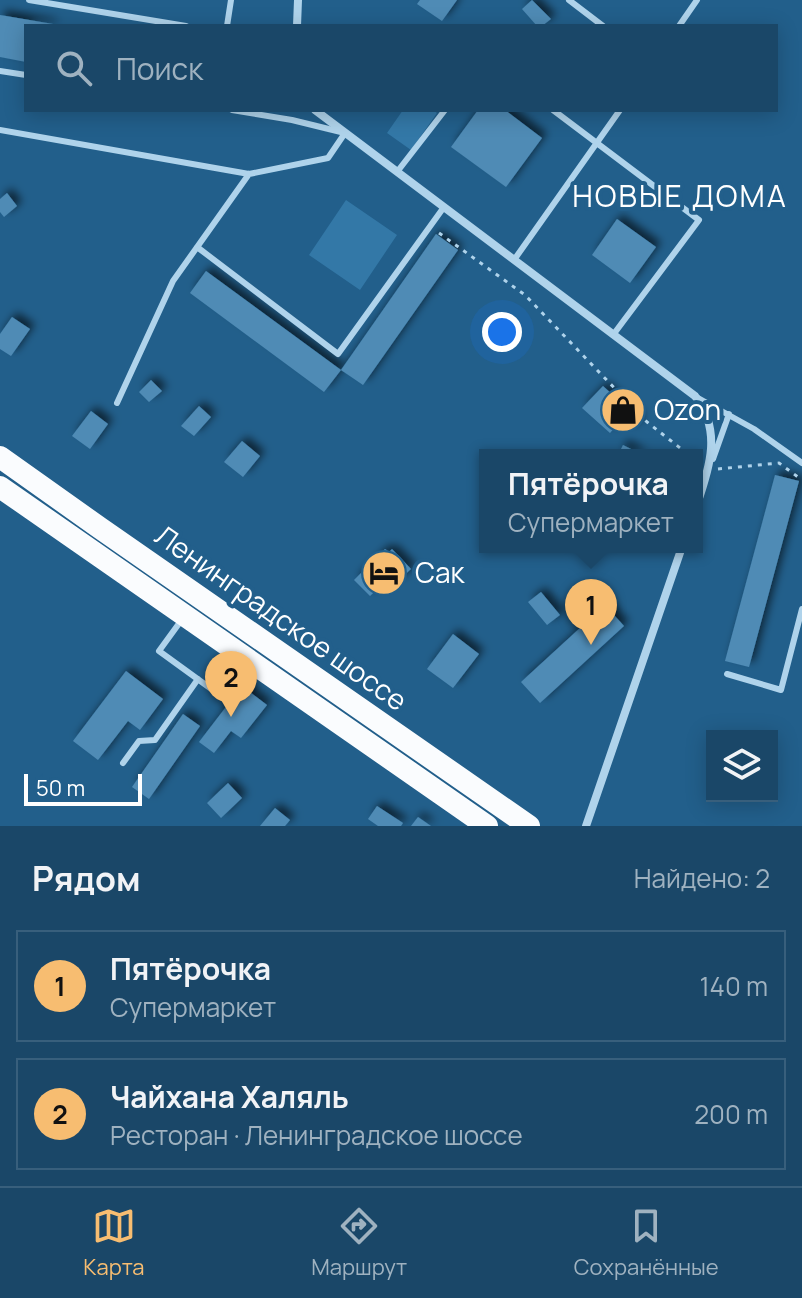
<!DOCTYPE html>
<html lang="ru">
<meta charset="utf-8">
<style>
body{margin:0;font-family:Manrope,sans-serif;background:#234e6e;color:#f1f3f6}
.controls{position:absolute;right:24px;bottom:24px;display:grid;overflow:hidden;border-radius:0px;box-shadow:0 4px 20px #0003}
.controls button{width:72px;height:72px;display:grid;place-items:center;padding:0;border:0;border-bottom:2px solid #385f7c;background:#1a4768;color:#f1f3f6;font:40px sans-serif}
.scale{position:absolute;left:24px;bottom:20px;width:118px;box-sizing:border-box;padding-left:8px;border:4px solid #fff;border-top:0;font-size:22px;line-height:28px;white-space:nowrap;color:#fff;-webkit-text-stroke:6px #225f8b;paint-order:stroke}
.you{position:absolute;left:502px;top:332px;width:28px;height:28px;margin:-20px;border:6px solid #fff;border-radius:50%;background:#1a73e8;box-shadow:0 0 0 12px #1a73e833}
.badge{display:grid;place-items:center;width:52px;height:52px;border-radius:50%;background:#f7bd71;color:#111;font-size:26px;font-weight:700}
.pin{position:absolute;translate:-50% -66px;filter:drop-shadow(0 2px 4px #0008)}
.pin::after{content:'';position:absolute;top:42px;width:28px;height:24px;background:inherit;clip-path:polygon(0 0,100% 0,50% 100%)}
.popup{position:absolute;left:479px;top:449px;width:224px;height:104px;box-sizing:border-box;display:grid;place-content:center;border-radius:0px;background:#1a4768;filter:drop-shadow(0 2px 6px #0005);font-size:26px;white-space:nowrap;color:#9fb2c0}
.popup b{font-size:30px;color:#f1f3f6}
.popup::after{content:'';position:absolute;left:50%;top:100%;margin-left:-16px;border:16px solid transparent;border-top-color:#1a4768}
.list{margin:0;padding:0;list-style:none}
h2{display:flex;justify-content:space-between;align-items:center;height:104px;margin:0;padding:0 32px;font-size:34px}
h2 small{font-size:26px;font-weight:400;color:#9fb2c0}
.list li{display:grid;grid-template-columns:52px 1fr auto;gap:24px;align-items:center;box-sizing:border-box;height:112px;margin:0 16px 16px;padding:0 16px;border:2px solid #385f7c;border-radius:0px}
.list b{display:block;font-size:30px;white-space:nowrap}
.list p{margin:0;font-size:26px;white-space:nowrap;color:#9fb2c0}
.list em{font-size:26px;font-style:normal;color:#9fb2c0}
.icon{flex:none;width:44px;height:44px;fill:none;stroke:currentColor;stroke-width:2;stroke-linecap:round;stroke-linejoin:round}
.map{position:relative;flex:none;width:802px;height:826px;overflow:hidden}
.search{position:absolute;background:#1a4768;box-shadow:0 4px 20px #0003;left:24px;right:24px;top:24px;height:88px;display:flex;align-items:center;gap:20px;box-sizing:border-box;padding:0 28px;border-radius:0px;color:#9fb2c0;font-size:30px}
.sheet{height:360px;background:#1a4768}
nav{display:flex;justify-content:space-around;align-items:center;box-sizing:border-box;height:112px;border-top:2px solid #385f7c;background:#1a4768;font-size:22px;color:#9fb2c0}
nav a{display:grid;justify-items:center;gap:4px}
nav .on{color:#f7bd71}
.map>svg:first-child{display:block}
.green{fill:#3378a7}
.building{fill:#4f8bb5;filter:url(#shadow)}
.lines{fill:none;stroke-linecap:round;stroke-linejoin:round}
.path{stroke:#afd3eb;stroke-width:3;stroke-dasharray:4 6;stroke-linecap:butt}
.service{stroke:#afd3eb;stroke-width:6}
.minor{stroke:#afd3eb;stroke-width:8}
.trunk{stroke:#fafcfe;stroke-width:22}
.labels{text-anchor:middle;stroke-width:8;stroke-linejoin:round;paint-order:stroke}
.poi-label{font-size:28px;fill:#fff;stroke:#225f8b;text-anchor:start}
.street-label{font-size:28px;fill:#fff;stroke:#225f8b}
.neighbourhood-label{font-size:30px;letter-spacing:2px;fill:#fff;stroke:#225f8b}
</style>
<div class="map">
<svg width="802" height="826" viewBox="0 0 802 826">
<defs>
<filter id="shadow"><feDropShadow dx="5" dy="-5" stdDeviation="4" flood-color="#0009"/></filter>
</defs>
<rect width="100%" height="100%" fill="#225f8b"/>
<path class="green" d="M403,110H433L437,113L411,150L387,133Z
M346,200L397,235L360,290L309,255Z"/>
<path class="building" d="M420,0H457L442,21L417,4Z
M532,0L551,19L542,26H537L522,9Z
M0,15L53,24V26H26V62L0,57Z
M478,110H505L542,138L506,187L451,147Z
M7,193L17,206L4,217L0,212V199Z
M617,219L656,247L630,283L592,255Z
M436,234L458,250L363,385L341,370Z
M206,271L341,370L324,392L190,293Z
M12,317L30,329L11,356L0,349V334Z
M151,380L162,391L149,402L139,392Z
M603,386L640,420L630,430L620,421L610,433L582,408Z
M199,406L211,417L194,436L181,426Z
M91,411L108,424L90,449L72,436Z
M242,441L260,456L243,477L224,462Z
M623,445L643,455H618Z
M775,475L799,481L749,667L725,661Z
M385,549L389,552L392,549L411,569L396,583L390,577L370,596L354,580Z
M541,592L560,615L547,625L528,602Z
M605,605L624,626L540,703L521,682Z
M453,634L479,654L453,688L427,669Z
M126,671L163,699L140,730L128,721L98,760L73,741Z
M242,686L267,705L241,738L231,731L214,753L199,742Z
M183,714L200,726L149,799L132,787Z
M228,783L242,798L221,818L207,803Z
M377,806L403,823L401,826H378L368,819Z
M275,808L290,820L285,826H260Z
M418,817L431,826H411Z"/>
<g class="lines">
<path class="path" d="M439,233L525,295L647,422L689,455
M718,469L779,463L802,480"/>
<path class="service" d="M29,0L186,26
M569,0L603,26
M227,26L231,0
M679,26L697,0
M0,71L26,75
M553,110L699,220L613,335
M0,130L249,174L328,158L345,133L292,120L232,110
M397,172L445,110
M197,247L338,354L444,207
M514,260L620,110
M698,398L754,429L802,463
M117,403L173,281L249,174
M713,459L729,414
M183,618L159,651L210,688L234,654
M727,674L781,690L802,609
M123,763L139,741L155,740L198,679"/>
<path class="minor" d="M297,26L298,0
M315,110L695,396C722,430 710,467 697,504
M586,826L682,547"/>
<path class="trunk" d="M0,457L100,528L529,826
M0,487L487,826"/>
</g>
<defs>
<g id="shop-disc" transform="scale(2.3)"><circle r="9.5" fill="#f7bd71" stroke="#225f8b"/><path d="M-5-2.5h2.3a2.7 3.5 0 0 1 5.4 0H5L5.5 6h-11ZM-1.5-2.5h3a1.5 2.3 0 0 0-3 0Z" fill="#111"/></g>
<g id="hotel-disc" transform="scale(2.3)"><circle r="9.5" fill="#f7bd71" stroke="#225f8b"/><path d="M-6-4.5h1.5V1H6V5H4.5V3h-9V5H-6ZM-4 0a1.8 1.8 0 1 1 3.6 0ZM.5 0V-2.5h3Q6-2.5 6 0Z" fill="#111"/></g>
</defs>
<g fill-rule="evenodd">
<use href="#shop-disc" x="623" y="410"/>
<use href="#hotel-disc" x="384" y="573"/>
</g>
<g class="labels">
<g class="poi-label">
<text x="654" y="420">Ozon</text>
<text x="415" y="583">Сак</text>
</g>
<g class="street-label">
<text transform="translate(281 618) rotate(35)" y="10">Ленинградское шоссе</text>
</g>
<g class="neighbourhood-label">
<text x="680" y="207">НОВЫЕ ДОМА</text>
</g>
</g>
</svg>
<div class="controls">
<button><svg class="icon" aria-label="layers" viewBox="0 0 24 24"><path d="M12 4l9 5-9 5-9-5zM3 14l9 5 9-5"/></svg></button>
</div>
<div class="scale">50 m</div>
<div class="you"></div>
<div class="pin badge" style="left:591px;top:645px">1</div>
<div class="popup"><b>Пятёрочка</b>Супермаркет</div>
<div class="pin badge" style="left:231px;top:717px">2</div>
<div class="search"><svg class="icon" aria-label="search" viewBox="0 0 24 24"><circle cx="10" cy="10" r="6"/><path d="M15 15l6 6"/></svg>Поиск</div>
</div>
<section class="sheet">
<h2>Рядом<small>Найдено: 2</small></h2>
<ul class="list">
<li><span class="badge">1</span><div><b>Пятёрочка</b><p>Супермаркет</p></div><em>140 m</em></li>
<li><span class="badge">2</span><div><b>Чайхана Халяль</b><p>Ресторан · Ленинградское шоссе</p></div><em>200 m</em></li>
</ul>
</section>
<nav>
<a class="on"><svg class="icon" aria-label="map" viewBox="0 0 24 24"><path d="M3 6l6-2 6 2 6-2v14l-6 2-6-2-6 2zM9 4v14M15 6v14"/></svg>Карта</a>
<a><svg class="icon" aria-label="directions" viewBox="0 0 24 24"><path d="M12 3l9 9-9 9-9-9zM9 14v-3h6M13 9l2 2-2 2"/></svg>Маршрут</a>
<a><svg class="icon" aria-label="saved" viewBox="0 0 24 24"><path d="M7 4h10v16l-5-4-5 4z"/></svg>Сохранённые</a>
</nav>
